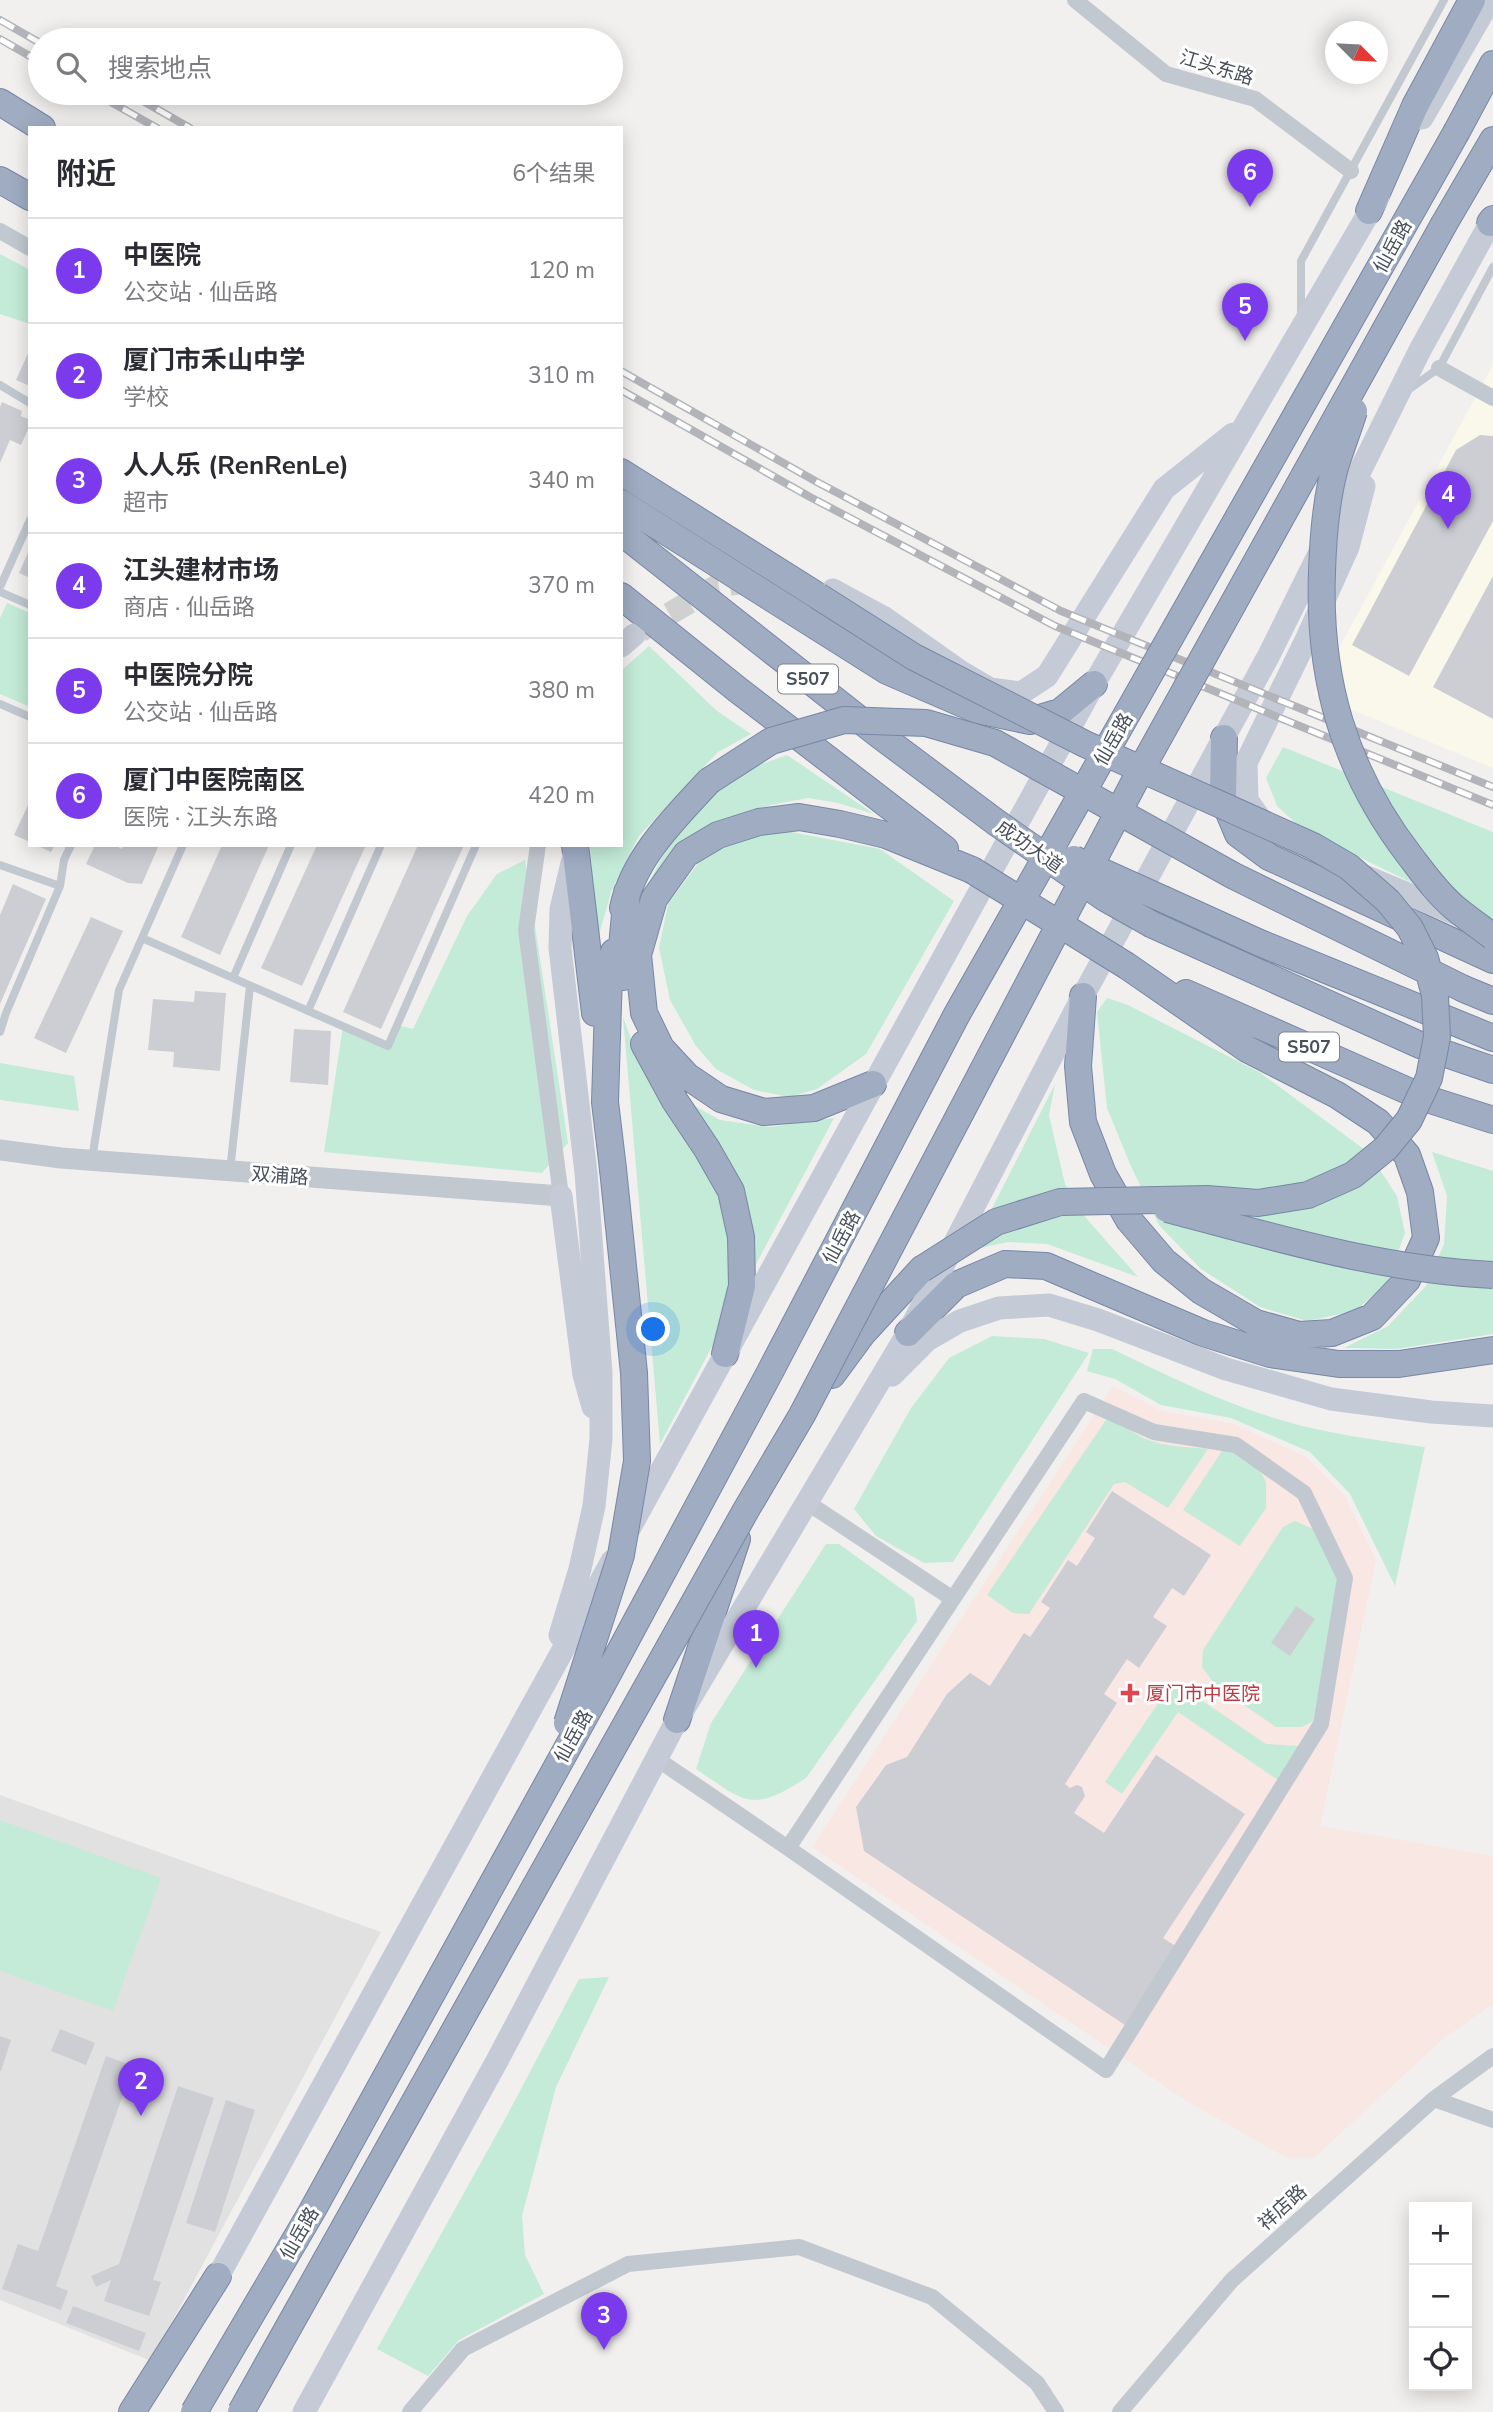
<!DOCTYPE html>
<html lang="zh">
<meta charset="utf-8">
<style>
body{margin:0;font-family:"Nunito Sans","Noto Sans SC",sans-serif;background:#f7f7f7;color:#2b2b33}
.controls{position:absolute;right:21px;bottom:21px;display:grid;overflow:hidden;border-radius:0px;box-shadow:0 4px 18px #0003}
.controls button{width:63px;height:63px;display:grid;place-items:center;padding:0;border:0;border-bottom:2px solid #e1e1e2;background:#fff;color:#2b2b33;font:35px sans-serif}
.compass{position:absolute;left:1325px;top:21px;width:63px;height:63px;border-radius:50%;background:#fff;box-shadow:0 4px 18px #0003;rotate:114deg}
.you{position:absolute;left:654px;top:1330px;width:24px;height:24px;margin:-18px;border:5px solid #fff;border-radius:50%;background:#1a73e8;box-shadow:0 0 0 10px #1a73e833}
.badge{display:grid;place-items:center;width:46px;height:46px;border-radius:50%;background:#7c3aed;color:#fff;font-size:23px;font-weight:700}
.pin{position:absolute;translate:-50% -58px;filter:drop-shadow(0 2px 4px #0008)}
.pin::after{content:'';position:absolute;top:37px;width:24px;height:21px;background:inherit;clip-path:polygon(0 0,100% 0,50% 100%)}
.list{margin:0;padding:0;list-style:none}
h2{display:flex;justify-content:space-between;align-items:center;height:91px;margin:0;padding:0 28px;font-size:30px}
h2 small{font-size:23px;font-weight:400;color:#7c7c81}
.list li{display:grid;grid-template-columns:46px 1fr auto;gap:21px;align-items:center;box-sizing:border-box;height:105px;padding:0 28px;border-top:2px solid #e1e1e2}
.list b{display:block;font-size:26px;white-space:nowrap}
.list p{margin:0;font-size:23px;white-space:nowrap;color:#7c7c81}
.list em{font-size:23px;font-style:normal;color:#7c7c81}
.icon{flex:none;width:38px;height:38px;fill:none;stroke:currentColor;stroke-width:2;stroke-linecap:round;stroke-linejoin:round}
.map{position:relative;flex:none;width:1493px;height:2412px;overflow:hidden}
.search{position:absolute;background:#fff;box-shadow:0 4px 18px #0003;left:28px;top:28px;width:595px;height:77px;display:flex;align-items:center;gap:18px;box-sizing:border-box;padding:0 24px;border-radius:38px;color:#7c7c81;font-size:26px}
.panel{position:absolute;background:#fff;box-shadow:0 4px 18px #0003;left:28px;top:126px;width:595px;height:721px;border-radius:0px}
.map>svg:first-child{display:block}
.commercial{fill:#faf8eb}
.education{fill:#e2e1e1}
.medical{fill:#f8e7e3}
.green{fill:#c3ebd7}
.building{fill:#cdced3}
.lines{fill:none;stroke-linecap:round;stroke-linejoin:round}
.secondary-tunnel{stroke:#d0d0d1;stroke-width:23;stroke-dasharray:23 11;stroke-linecap:butt}
.trunk-casing{stroke:#7787a5;stroke-width:28}
.service{stroke:#c1c8d0;stroke-width:8}
.minor{stroke:#c1c8d0;stroke-width:16}
.tertiary{stroke:#c1c8d0;stroke-width:21}
.secondary{stroke:#c4cad6;stroke-width:23}
.trunk{stroke:#9facc2;stroke-width:26}
.rail-casing{stroke:#b2b4b9;stroke-width:8}
.rail{stroke:#fff;stroke-width:5;stroke-dasharray:16;stroke-linecap:butt}
.trunk-bridge-casing{stroke:#7787a5;stroke-width:28;stroke-linecap:butt}
.trunk-bridge{stroke:#9facc2;stroke-width:26}
.health-dot{fill:#e0444e;stroke:#fff;stroke-width:2.5}
.labels{text-anchor:middle;stroke-width:6;stroke-linejoin:round;paint-order:stroke}
.shield{fill:#fff;stroke:#80848c;stroke-width:2}
.shield-label{font-size:18px;font-weight:bold;fill:#49505b}
.street-label{font-size:19px;fill:#49505b;stroke:#fff}
.health-label{font-size:19px;fill:#be3a42;stroke:#fff;text-anchor:start}
</style>
<div class="map">
<svg width="1493" height="2412" viewBox="0 0 1493 2412">
<rect width="100%" height="100%" fill="#f2f0ef"/>
<path class="commercial" d="M1493,365V768L1314,694Z"/>
<path class="education" d="M0,1795L381,1932L151,2361L0,2300Z"/>
<path class="medical" d="M1113,1386L1162,1411L1231,1423L1305,1456L1345,1496L1376,1560L1320,1826L1493,1856V2004L1443,2039L1314,2158H1287L1182,2098L812,1847Z"/>
<path class="green" d="M0,254L30,270V324L0,314Z
M7,603L30,613V707L0,694V618Z
M649,646L717,711L751,734L718,752L639,836L612,889L597,942L590,845H621V671Z
M1283,747L1493,832V922L1303,830L1277,806L1266,778Z
M787,755L874,814L838,803L808,798L771,805L726,820L643,894L671,840L706,800L748,769Z
M786,831L880,849L954,901L866,1054L817,1089L789,1097L754,1090L716,1069L696,1046L670,1000L659,948L668,904L699,862L734,839Z
M525,860L568,1143L542,1173L324,1152L343,1026L385,1042L398,1025L413,1029L467,916L497,874Z
M1107,998L1128,1005L1259,1072L1368,1152L1397,1196L1405,1233L1386,1285L1355,1311L1307,1321L1260,1307L1201,1269L1159,1225L1130,1164L1107,1108L1097,1012Z
M623,1017L640,1063L673,1094L720,1120L770,1127L834,1118L660,1444Z
M0,1063L74,1076L79,1111L0,1100Z
M1055,1084L1049,1115L1065,1184L1086,1218L1138,1277L1047,1244L1008,1242L971,1250Z
M1432,1152L1493,1171V1334L1396,1349L1344,1348L1388,1326L1426,1286L1444,1244L1447,1196Z
M992,1336L1044,1339L1089,1353L953,1562L924,1563L876,1536L854,1509L911,1408L949,1358Z
M1093,1349H1112C1167,1375 1222,1403 1281,1420C1328,1434 1376,1440 1425,1447L1395,1586L1350,1494L1310,1452L1231,1418L1161,1405L1115,1379L1087,1371Z
M1106,1420C1125,1421 1130,1433 1146,1439C1165,1447 1188,1447 1208,1449L1168,1508L1125,1482L1114,1484L1029,1614L1013,1613L987,1595Z
M1230,1449L1258,1467L1266,1482V1508L1240,1546L1183,1510L1222,1451Z
M1295,1521L1313,1529L1340,1579L1313,1721L1302,1727H1276L1216,1686L1202,1667L1203,1650L1283,1527Z
M826,1544H839L914,1598L917,1621L806,1778C751,1814 745,1802 696,1769L711,1723Z
M1173,1681L1266,1744L1300,1746L1278,1780L1178,1712L1122,1794L1105,1782Z
M0,1820L161,1878L113,2011L0,1971Z
M609,1977L556,2087L522,2216L525,2255L544,2294L459,2340L428,2376L377,2349L504,2121L579,1979Z"/>
<path class="building" d="M30,349V386L16,380Z
M2,402L22,411L21,416L30,420V425L21,445L10,440L0,463V407Z
M1480,435L1493,436V521L1409,676L1352,645L1456,450Z
M30,548V578L19,573Z
M1493,576V719L1433,687Z
M30,801V842L14,835Z
M36,845H55L51,852Z
M95,845H114L122,849L123,845H159L142,884L128,883L86,864Z
M222,845H269L220,955L181,937Z
M317,845H366L302,986L261,968Z
M418,845H464L381,1029L343,1012Z
M13,884L46,899L0,1004V915Z
M91,917L123,931L66,1053L34,1038Z
M195,991L226,993L220,1071L173,1067L174,1052L148,1050L153,999L194,1002Z
M294,1029L331,1031L328,1085L290,1082Z
M1112,1491L1211,1555L1184,1596L1172,1588L1153,1617L1167,1626L1139,1668L1127,1659L1104,1694L1117,1703L1065,1784L1070,1788L1077,1785L1082,1787L1085,1796L1074,1813L1104,1833L1156,1755L1245,1814L1163,1938L1177,1947L1125,2025L864,1851L856,1807L886,1765L907,1757L947,1694L970,1673L990,1686L1024,1633L1030,1637L1050,1608L1041,1602L1068,1560L1077,1566L1095,1538L1086,1532Z
M1296,1606L1315,1619L1290,1656L1271,1643Z
M60,2029L95,2043L86,2065L51,2051Z
M0,2036L11,2040L1,2071H0Z
M106,2056L133,2066L56,2286L68,2291L61,2310L2,2289L18,2244L38,2251Z
M178,2086L214,2098L153,2280L161,2282L149,2316L104,2301L111,2280L96,2287L91,2276L119,2264Z
M226,2100L255,2110L215,2232L186,2223Z
M73,2306L146,2333L139,2351L66,2323Z"/>
<g class="lines">
<path class="secondary-tunnel" d="M640,631L717,586L754,581"/>
<g class="trunk-casing">
<path id="trunk" d="M0,102L42,128
M1457,131L1493,64
M0,180L30,197
M1369,211L1415,106L1472,0
M1490,223L1493,219
M1444,224L1493,140
M621,472L818,596
M621,503L887,671L977,710L1030,721L1060,712L1094,684
M621,532L878,734L997,823
M621,596L738,690L945,849
M1224,738L1223,798L1238,834L1269,857L1493,960
M575,845L595,1013
M1165,900L1260,943L1493,1038
M623,908C634,857 675,818 709,781
M1153,925L1420,1045L1493,1070
M623,977L621,958L627,892
M1464,989L1493,1001
M1186,993L1424,1098L1493,1120
M1083,996L1078,1066L1083,1122L1103,1174L1129,1220L1164,1261L1201,1291L1256,1323L1299,1335L1332,1333L1372,1317L1407,1280L1426,1238L1420,1192L1407,1155L1378,1122L1337,1095L1247,1049L1127,966
M644,1044L675,1101L707,1149L731,1191L741,1237L742,1286L725,1354
M873,1084L814,1108L764,1112L721,1099L687,1076L661,1048L644,1013L638,955L654,899L686,854L718,835L759,822L799,817L840,824L886,835L972,870
M613,1169L605,1102L609,973L614,952
M908,1333L956,1285L1005,1264L1046,1266L1203,1333L1270,1354L1339,1364H1399L1493,1350
M832,1375L863,1333L922,1269
M677,1720L737,1539
M132,2412L218,2276"/>
</g>
<path class="service" d="M1301,314V261L1444,0
M0,385L30,403
M1408,390L1439,368L1493,267
M0,587L30,520
M0,592L30,605
M0,704L30,717
M0,865L60,886L64,860L71,845
M142,938L388,1046L476,845
M233,978L291,845
M308,1011L381,845
M0,1032L6,1013L60,886
M92,1159L119,990L183,845
M230,1171L250,986"/>
<path class="minor" d="M1075,0L1166,74L1255,99L1351,171
M0,231L30,248
M1439,368L1493,398
M538,845L526,930L561,1196
M808,1503L953,1599
M657,1759L788,1848L1084,1401L1154,1432L1236,1445L1304,1493L1345,1578L1321,1724L1106,2070L788,1848
M1434,2099L1493,2120
M410,2412L463,2349L628,2264L799,2247L932,2297L1037,2383L1056,2412
M1120,2412L1232,2280L1434,2099L1493,2056"/>
<path class="tertiary" d="M0,1150L61,1158L561,1196"/>
<path class="secondary" d="M1422,118L1490,0
M833,590L883,617L961,672L990,689L1021,693L1047,676L1164,489L1233,434
M621,646L634,635
M1266,827L1247,800L1246,763L1307,638L1348,547L1364,486
M1367,877L1461,916
M561,1196L584,1375L593,1407
M892,1375L927,1340L960,1321L999,1308L1049,1305L1098,1320L1226,1369L1331,1399L1431,1412L1493,1416
M628,1531L1094,684L1378,197
M560,1635L580,1569L594,1506L601,1439V1373L586,1173L560,948L561,909L574,855
M210,2291L612,1561
M304,2412L498,2059L677,1720L908,1333L1083,996L1269,655L1420,350L1493,218"/>
<use href="#trunk" class="trunk"/>
<g class="rail-casing">
<path id="rail" d="M0,20L40,43
M0,39L40,62
M95,93L157,128
M129,93L190,128
M621,371L817,482L1061,611L1493,787
M621,390L810,497L1055,626L1493,805"/>
</g>
<use href="#rail" class="rail"/>
<g class="trunk-bridge-casing">
<path id="trunk-bridge" d="M1354,411C1348,430 1341,448 1335,467C1326,500 1323,538 1322,572C1318,679 1344,770 1410,856C1423,873 1437,893 1455,908C1467,918 1480,927 1493,937
M818,596L914,657L1085,744L1313,846L1349,867L1388,901L1410,928L1425,958L1435,995L1437,1037L1429,1078L1409,1120L1386,1148L1353,1175L1308,1195L1258,1203L1207,1199L1060,1202L996,1222L922,1269
M709,781L771,741L844,720L926,723L995,743L1234,876L1464,989
M997,823L1105,898L1153,925
M1074,859L1165,900
M972,870L1127,966
M1167,1209C1274,1237 1382,1270 1493,1275
M567,1723L621,1555L637,1461L634,1373L613,1169
M194,2412L312,2211L602,1685L770,1372L956,1016L1457,131
M241,2412L746,1510L802,1415L1138,775L1444,224"/>
</g>
<use href="#trunk-bridge" class="trunk-bridge"/>
</g>
<path class="health-dot" d="M1126.5 1682.5h7v7h7v7h-7v7h-7v-7h-7v-7h7z"/>
<g class="labels">
<g class="shield">
<rect x="778" y="664.5" width="60" height="29" rx="5"/>
<rect x="1279" y="1032.5" width="60" height="29" rx="5"/>
</g>
<g class="shield-label">
<text x="808" y="685">S507</text>
<text x="1309" y="1053">S507</text>
</g>
<g class="street-label">
<text transform="translate(1217 67) rotate(17)" y="7">江头东路</text>
<text transform="translate(1392 246) rotate(-61)" y="7">仙岳路</text>
<text transform="translate(1113 739) rotate(-60)" y="7">仙岳路</text>
<text transform="translate(1030 846) rotate(35)" y="7">成功大道</text>
<text transform="translate(280 1175) rotate(4)" y="7">双浦路</text>
<text transform="translate(841 1237) rotate(-62)" y="7">仙岳路</text>
<text transform="translate(573 1736) rotate(-61)" y="7">仙岳路</text>
<text transform="translate(1282 2207) rotate(-42)" y="7">祥店路</text>
<text transform="translate(299 2233) rotate(-60)" y="7">仙岳路</text>
</g>
<g class="health-label">
<text x="1146" y="1700">厦门市中医院</text>
</g>
</g>
</svg>
<div class="controls">
<button>+</button>
<button>−</button>
<button><svg class="icon" aria-label="locate" viewBox="0 0 24 24"><circle cx="12" cy="12" r="6"/><path d="M12 2v4M12 18v4M2 12h4M18 12h4"/></svg></button>
</div>
<svg class="compass" viewBox="-18 -18 36 36"><path d="M0-13l5 13h-10z" fill="#e53935"/><path d="M0 13l5-13h-10z" fill="#7c7c81"/></svg>
<div class="you"></div>
<div class="pin badge" style="left:756px;top:1668px">1</div>
<div class="pin badge" style="left:141px;top:2116px">2</div>
<div class="pin badge" style="left:604px;top:2350px">3</div>
<div class="pin badge" style="left:1448px;top:529px">4</div>
<div class="pin badge" style="left:1245px;top:341px">5</div>
<div class="pin badge" style="left:1250px;top:207px">6</div>
<div class="search"><svg class="icon" aria-label="search" viewBox="0 0 24 24"><circle cx="10" cy="10" r="6"/><path d="M15 15l6 6"/></svg>搜索地点</div>
<section class="panel">
<h2>附近<small>6个结果</small></h2>
<ul class="list">
<li><span class="badge">1</span><div><b>中医院</b><p>公交站 · 仙岳路</p></div><em>120 m</em></li>
<li><span class="badge">2</span><div><b>厦门市禾山中学</b><p>学校</p></div><em>310 m</em></li>
<li><span class="badge">3</span><div><b>人人乐 (RenRenLe)</b><p>超市</p></div><em>340 m</em></li>
<li><span class="badge">4</span><div><b>江头建材市场</b><p>商店 · 仙岳路</p></div><em>370 m</em></li>
<li><span class="badge">5</span><div><b>中医院分院</b><p>公交站 · 仙岳路</p></div><em>380 m</em></li>
<li><span class="badge">6</span><div><b>厦门中医院南区</b><p>医院 · 江头东路</p></div><em>420 m</em></li>
</ul>
</section>
</div>
